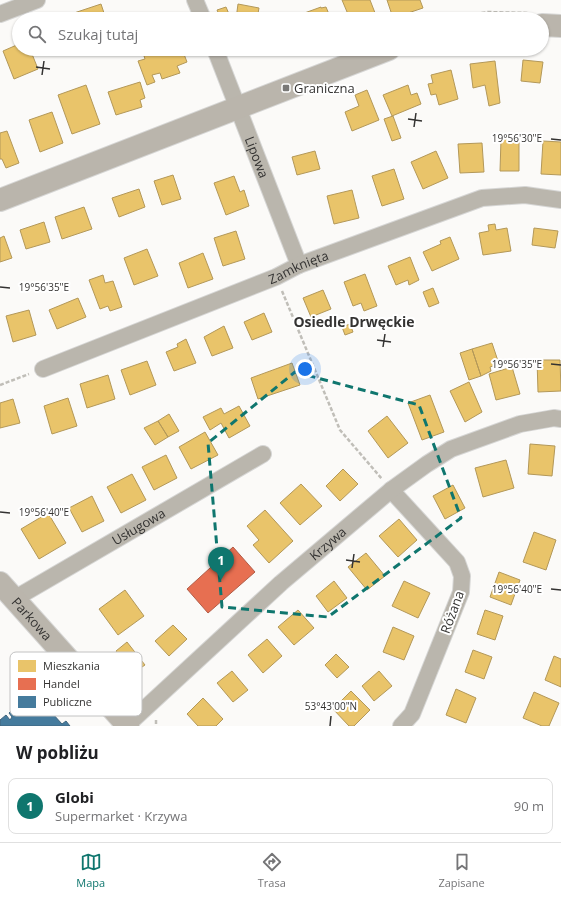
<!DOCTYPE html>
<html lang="pl">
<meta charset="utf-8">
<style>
body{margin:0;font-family:"Open Sans",sans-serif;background:#f2f2f2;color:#202124}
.you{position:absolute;left:305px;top:369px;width:14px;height:14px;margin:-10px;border:3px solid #fff;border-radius:50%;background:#1a73e8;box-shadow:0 0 0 6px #1a73e833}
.badge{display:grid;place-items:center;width:26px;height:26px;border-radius:50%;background:#0f766e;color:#fff;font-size:13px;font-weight:700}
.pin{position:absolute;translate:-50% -33px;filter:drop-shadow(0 1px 2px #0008)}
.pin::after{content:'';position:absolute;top:21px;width:14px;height:12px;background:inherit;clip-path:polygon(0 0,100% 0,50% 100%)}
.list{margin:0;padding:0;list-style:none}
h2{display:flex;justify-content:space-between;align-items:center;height:52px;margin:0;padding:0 16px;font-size:17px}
h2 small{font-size:13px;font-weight:400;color:#757577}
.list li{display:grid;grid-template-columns:26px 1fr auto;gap:12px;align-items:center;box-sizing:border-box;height:56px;margin:0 8px 8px;padding:0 8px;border:1px solid #e0e0e0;border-radius:8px}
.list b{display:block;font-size:15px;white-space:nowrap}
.list p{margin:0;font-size:13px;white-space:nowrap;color:#757577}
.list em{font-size:13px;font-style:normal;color:#757577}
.icon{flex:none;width:22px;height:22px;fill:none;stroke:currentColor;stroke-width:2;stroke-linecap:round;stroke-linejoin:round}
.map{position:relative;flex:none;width:561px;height:726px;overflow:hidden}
.search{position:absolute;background:#fff;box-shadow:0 1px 3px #0004;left:12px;right:12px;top:12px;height:44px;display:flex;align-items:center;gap:10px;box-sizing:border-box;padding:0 14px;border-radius:22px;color:#757577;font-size:15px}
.sheet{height:116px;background:#fff}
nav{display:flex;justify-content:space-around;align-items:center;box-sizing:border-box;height:56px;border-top:1px solid #e0e0e0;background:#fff;font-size:11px;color:#757577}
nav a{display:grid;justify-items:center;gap:2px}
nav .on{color:#0f766e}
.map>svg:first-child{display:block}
.homes{fill:#e9c46a;stroke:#b39859}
.shops{fill:#e76f51;stroke:#b15d48}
.public{fill:#457b9d;stroke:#40657d}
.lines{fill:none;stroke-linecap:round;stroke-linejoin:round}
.street-casing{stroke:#d6d6d5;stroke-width:18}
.secondary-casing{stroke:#d6d6d5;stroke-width:24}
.path{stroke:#c0beb8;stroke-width:2.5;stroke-dasharray:4 2;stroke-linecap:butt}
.street{stroke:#bab6ad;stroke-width:16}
.secondary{stroke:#bab5ac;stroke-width:22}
.marked{fill:none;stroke:#0f766e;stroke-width:3;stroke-dasharray:8 5;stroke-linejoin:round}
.ticks{fill:none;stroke:#343332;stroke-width:1.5}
.poi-dot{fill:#7a7977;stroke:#fff;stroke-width:1.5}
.labels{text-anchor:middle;stroke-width:4;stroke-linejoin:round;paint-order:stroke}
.poi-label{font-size:13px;fill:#343332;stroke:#fff;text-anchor:start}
.street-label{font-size:13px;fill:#343332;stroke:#fff}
.neighbourhood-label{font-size:14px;font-weight:bold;fill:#343332;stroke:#fff}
.key{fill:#fff;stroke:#c2c2c2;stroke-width:1}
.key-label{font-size:11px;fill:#343332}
.ticks-label{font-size:10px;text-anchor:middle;fill:#343332;stroke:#fff;stroke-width:4;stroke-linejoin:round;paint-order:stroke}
</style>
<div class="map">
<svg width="561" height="726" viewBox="0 0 561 726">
<rect width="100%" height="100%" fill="#fbfaf8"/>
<path class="homes" d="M342,0H370L377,18L369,19L368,17L362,19H350Z
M387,0H420L423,8L393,18Z
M101,4L106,19H76L74,13Z
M238,4L259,8L257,19H236Z
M226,7L229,14L220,17L217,10Z
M321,7V8L326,7L331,19H300L299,15Z
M19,44V49H30L38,69L14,79L3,51Z
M48,49H66L50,55Z
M163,49H182L187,62L177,66L180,73L162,79L160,73L152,75L155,82L147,85L138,61L145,59L144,56Z
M523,60L543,62L540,83L521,81Z
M495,61L500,103L489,106L485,85L473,88L470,64Z
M451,70L458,99L439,105L436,94L431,95L428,84L433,83L431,75Z
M140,82L145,98L140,100L142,107L116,115L108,92Z
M86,85L100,124L72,134L58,95Z
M408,85L411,95L417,93L421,104L392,116L383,95Z
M367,90L379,120L352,131L345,112L359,106L355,95Z
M52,112L63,143L40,152L29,120Z
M393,116L401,138L392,141L384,119Z
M7,131L19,163L6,168L2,159H0V133Z
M501,139H519V171H500Z
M543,141L561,142V175L541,174Z
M482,143L484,172L460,173L458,144Z
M315,151L320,169L297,175L292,157Z
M436,151L448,178L423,189L411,162Z
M394,169L404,199L382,206L372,176Z
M173,175L181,199L162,205L154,181Z
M234,176L240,192L244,190L249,206L226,215L214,183Z
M139,189L145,207L119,217L112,198Z
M352,190L359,218L334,224L327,196Z
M84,207L92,229L62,239L55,217Z
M44,222L50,242L26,249L20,230Z
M495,224L496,230L507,228L511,251L483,255L479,233L489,231L488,225Z
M534,228L558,231L555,248L532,245Z
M236,231L245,259L223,266L214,238Z
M4,236L12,258L0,262V238Z
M450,237L459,259L432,271L423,252L441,244L440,241Z
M147,249L158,276L134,285L124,258Z
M203,253L213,279L188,288L179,263Z
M410,257L419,280L409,285L408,280L396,285L388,266Z
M365,274L377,306L364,311L361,303L353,306L344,282Z
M103,275L105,283L113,281L122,307L110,311L108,306L100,309L89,280Z
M433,288L439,303L429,307L423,292Z
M323,290L331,309L311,317L303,298Z
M78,298L86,317L57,329L49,310Z
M29,310L36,335L13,342L6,316Z
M264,313L272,332L252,340L244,322Z
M350,324L353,332L345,335L342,327Z
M224,326L233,348L212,356L204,337Z
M186,339L196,363L174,371L166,352L178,347L177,344Z
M492,343L499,364L490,367L491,371L481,376L472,349Z
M472,349L481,376L469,380L460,353Z
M537,360H560L561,391L538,392Z
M147,361L156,385L130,395L121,370Z
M292,363L300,385L258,399L251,378Z
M512,367L520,394L496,400L489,374Z
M108,375L115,399L87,408L80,384Z
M469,382L482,412L465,422L450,391Z
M430,395L444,432L422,440L408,403Z
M68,398L77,426L52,434L44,406Z
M13,399L20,423L0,428V403Z
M239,406L250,426L229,438L221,423L210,430L203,417L221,408L224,414Z
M169,414L179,431L168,437L158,421Z
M387,416L408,443L388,458L368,431Z
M158,421L168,437L155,445L144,428Z
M205,432L218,455L191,469L179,447Z
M530,444L555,446L552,476L528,474Z
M166,455L177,478L154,490L142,467Z
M506,460L514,488L483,497L475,468Z
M343,469L358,484L340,501L326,486Z
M132,474L146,500L121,513L107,487Z
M301,484L322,506L300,525L280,503Z
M453,485L465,508L445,519L433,496Z
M92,496L104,521L82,532L69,508Z
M265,510L293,541L269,563L253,545L259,540L247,526Z
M48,513L66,543L39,559L21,529Z
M399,519L417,540L398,557L379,536Z
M534,532L556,540L546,570L523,562Z
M366,553L385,576L367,590L348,567Z
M499,572L520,580L511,605L490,597Z
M334,581L347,598L328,612L316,596Z
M404,581L430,593L418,618L392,606Z
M125,590L144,616L118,635L99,609Z
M298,610L314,628L294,645L278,627Z
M485,610L503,616L495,640L477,634Z
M173,625L187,639L169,656L155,641Z
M393,627L414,636L404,660L383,652Z
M267,639L282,656L263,673L248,655Z
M127,642L145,665L133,673L116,651Z
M473,650L492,657L484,679L465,672Z
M336,654L349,667L337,678L325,665Z
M554,656L561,659V687L545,680Z
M232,671L248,690L233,702L217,683Z
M379,671L392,686L374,701L362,686Z
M456,689L476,698L466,723L446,715Z
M351,691L370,710L354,726H349L333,709Z
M534,692L559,703L549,726H542L523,718Z
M203,698L223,719L216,726H198L187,714Z"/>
<path class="shops" d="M233,547L255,572L208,613L187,589Z"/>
<path class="public" d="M30,692L35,698L41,694L45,699L42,702L62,724L66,721L70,726H0V720L6,715L10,720L12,717L9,713Z"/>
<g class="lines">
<g class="street-casing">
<g id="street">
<path d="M195,0L203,19"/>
<path d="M0,14L37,0"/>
<path id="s1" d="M215,49L299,265"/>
<path id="s2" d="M43,369L276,277L299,265L482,198L525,195L561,200"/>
<path d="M391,490L457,562L462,576L461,592L412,714L401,726"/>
<path id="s3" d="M14,599L263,454"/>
<path id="s4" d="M126,726L281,583L391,490L427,464L451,449L520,424L554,418L561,419"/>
</g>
</g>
<g class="secondary-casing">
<g id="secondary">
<path d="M542,25L561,26"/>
<path d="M0,200L389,49"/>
<path id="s5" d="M0,583L128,726"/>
</g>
</g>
<path class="path" d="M446,19L488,12L529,13
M282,291L340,430L382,479
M0,385L29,374
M156,720V726"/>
<use href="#street" class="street"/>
<use href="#secondary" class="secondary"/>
</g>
<path class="marked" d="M295,372L419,405L461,518L328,617L222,607L208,443Z"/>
<path class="ticks" d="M36,67L50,69M42,75L44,61M408,119L422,121M414,127L416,113M551,139L561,140M0,287L10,288M377,340L391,342M383,347L385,334M551,364L561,365M0,512L10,513M346,560L360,562M352,568L354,554M551,589L561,590M330,726L331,716"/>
<rect class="poi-dot" x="282" y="84" width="8" height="8" rx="2"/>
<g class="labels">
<g class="poi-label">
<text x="294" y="93">Graniczna</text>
</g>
<g class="street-label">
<text dy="5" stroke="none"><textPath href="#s1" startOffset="116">Lipowa</textPath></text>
<text dy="5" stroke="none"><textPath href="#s2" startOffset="275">Zamknięta</textPath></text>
<text dy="5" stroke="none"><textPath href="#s3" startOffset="144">Usługowa</textPath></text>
<text dy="5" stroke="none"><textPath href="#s4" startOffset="272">Krzywa</textPath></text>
<text transform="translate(452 612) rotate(-70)" y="5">Różana</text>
<text dy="5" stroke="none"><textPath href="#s5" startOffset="48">Parkowa</textPath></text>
</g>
<g class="neighbourhood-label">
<text x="354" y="327">Osiedle Drwęckie</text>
</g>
</g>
<rect x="10" y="652" width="132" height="64" rx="6" class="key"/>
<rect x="18" y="660" width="18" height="12" fill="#e9c46a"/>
<rect x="18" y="678" width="18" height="12" fill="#e76f51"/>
<rect x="18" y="696" width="18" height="12" fill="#457b9d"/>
<g class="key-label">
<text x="43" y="670">Mieszkania</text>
<text x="43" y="688">Handel</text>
<text x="43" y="706">Publiczne</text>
</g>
<g class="ticks-label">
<text x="517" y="142">19°56'30"E</text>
<text x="44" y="291">19°56'35"E</text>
<text x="517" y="368">19°56'35"E</text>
<text x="44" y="516">19°56'40"E</text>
<text x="517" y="593">19°56'40"E</text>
<text x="331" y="710">53°43'00"N</text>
</g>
</svg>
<div class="you"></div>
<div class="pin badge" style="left:221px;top:580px">1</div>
<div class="search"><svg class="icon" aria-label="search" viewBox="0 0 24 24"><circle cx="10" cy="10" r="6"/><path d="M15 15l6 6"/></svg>Szukaj tutaj</div>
</div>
<section class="sheet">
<h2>W pobliżu<small></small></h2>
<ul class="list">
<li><span class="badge">1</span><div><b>Globi</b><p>Supermarket · Krzywa</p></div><em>90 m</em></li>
</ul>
</section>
<nav>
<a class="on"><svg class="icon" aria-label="map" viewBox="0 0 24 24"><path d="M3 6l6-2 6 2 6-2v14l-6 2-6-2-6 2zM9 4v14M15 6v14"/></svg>Mapa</a>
<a><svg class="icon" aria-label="directions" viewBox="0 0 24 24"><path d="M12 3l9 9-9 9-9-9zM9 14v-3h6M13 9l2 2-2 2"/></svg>Trasa</a>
<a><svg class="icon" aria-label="saved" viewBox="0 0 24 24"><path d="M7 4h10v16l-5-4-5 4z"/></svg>Zapisane</a>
</nav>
